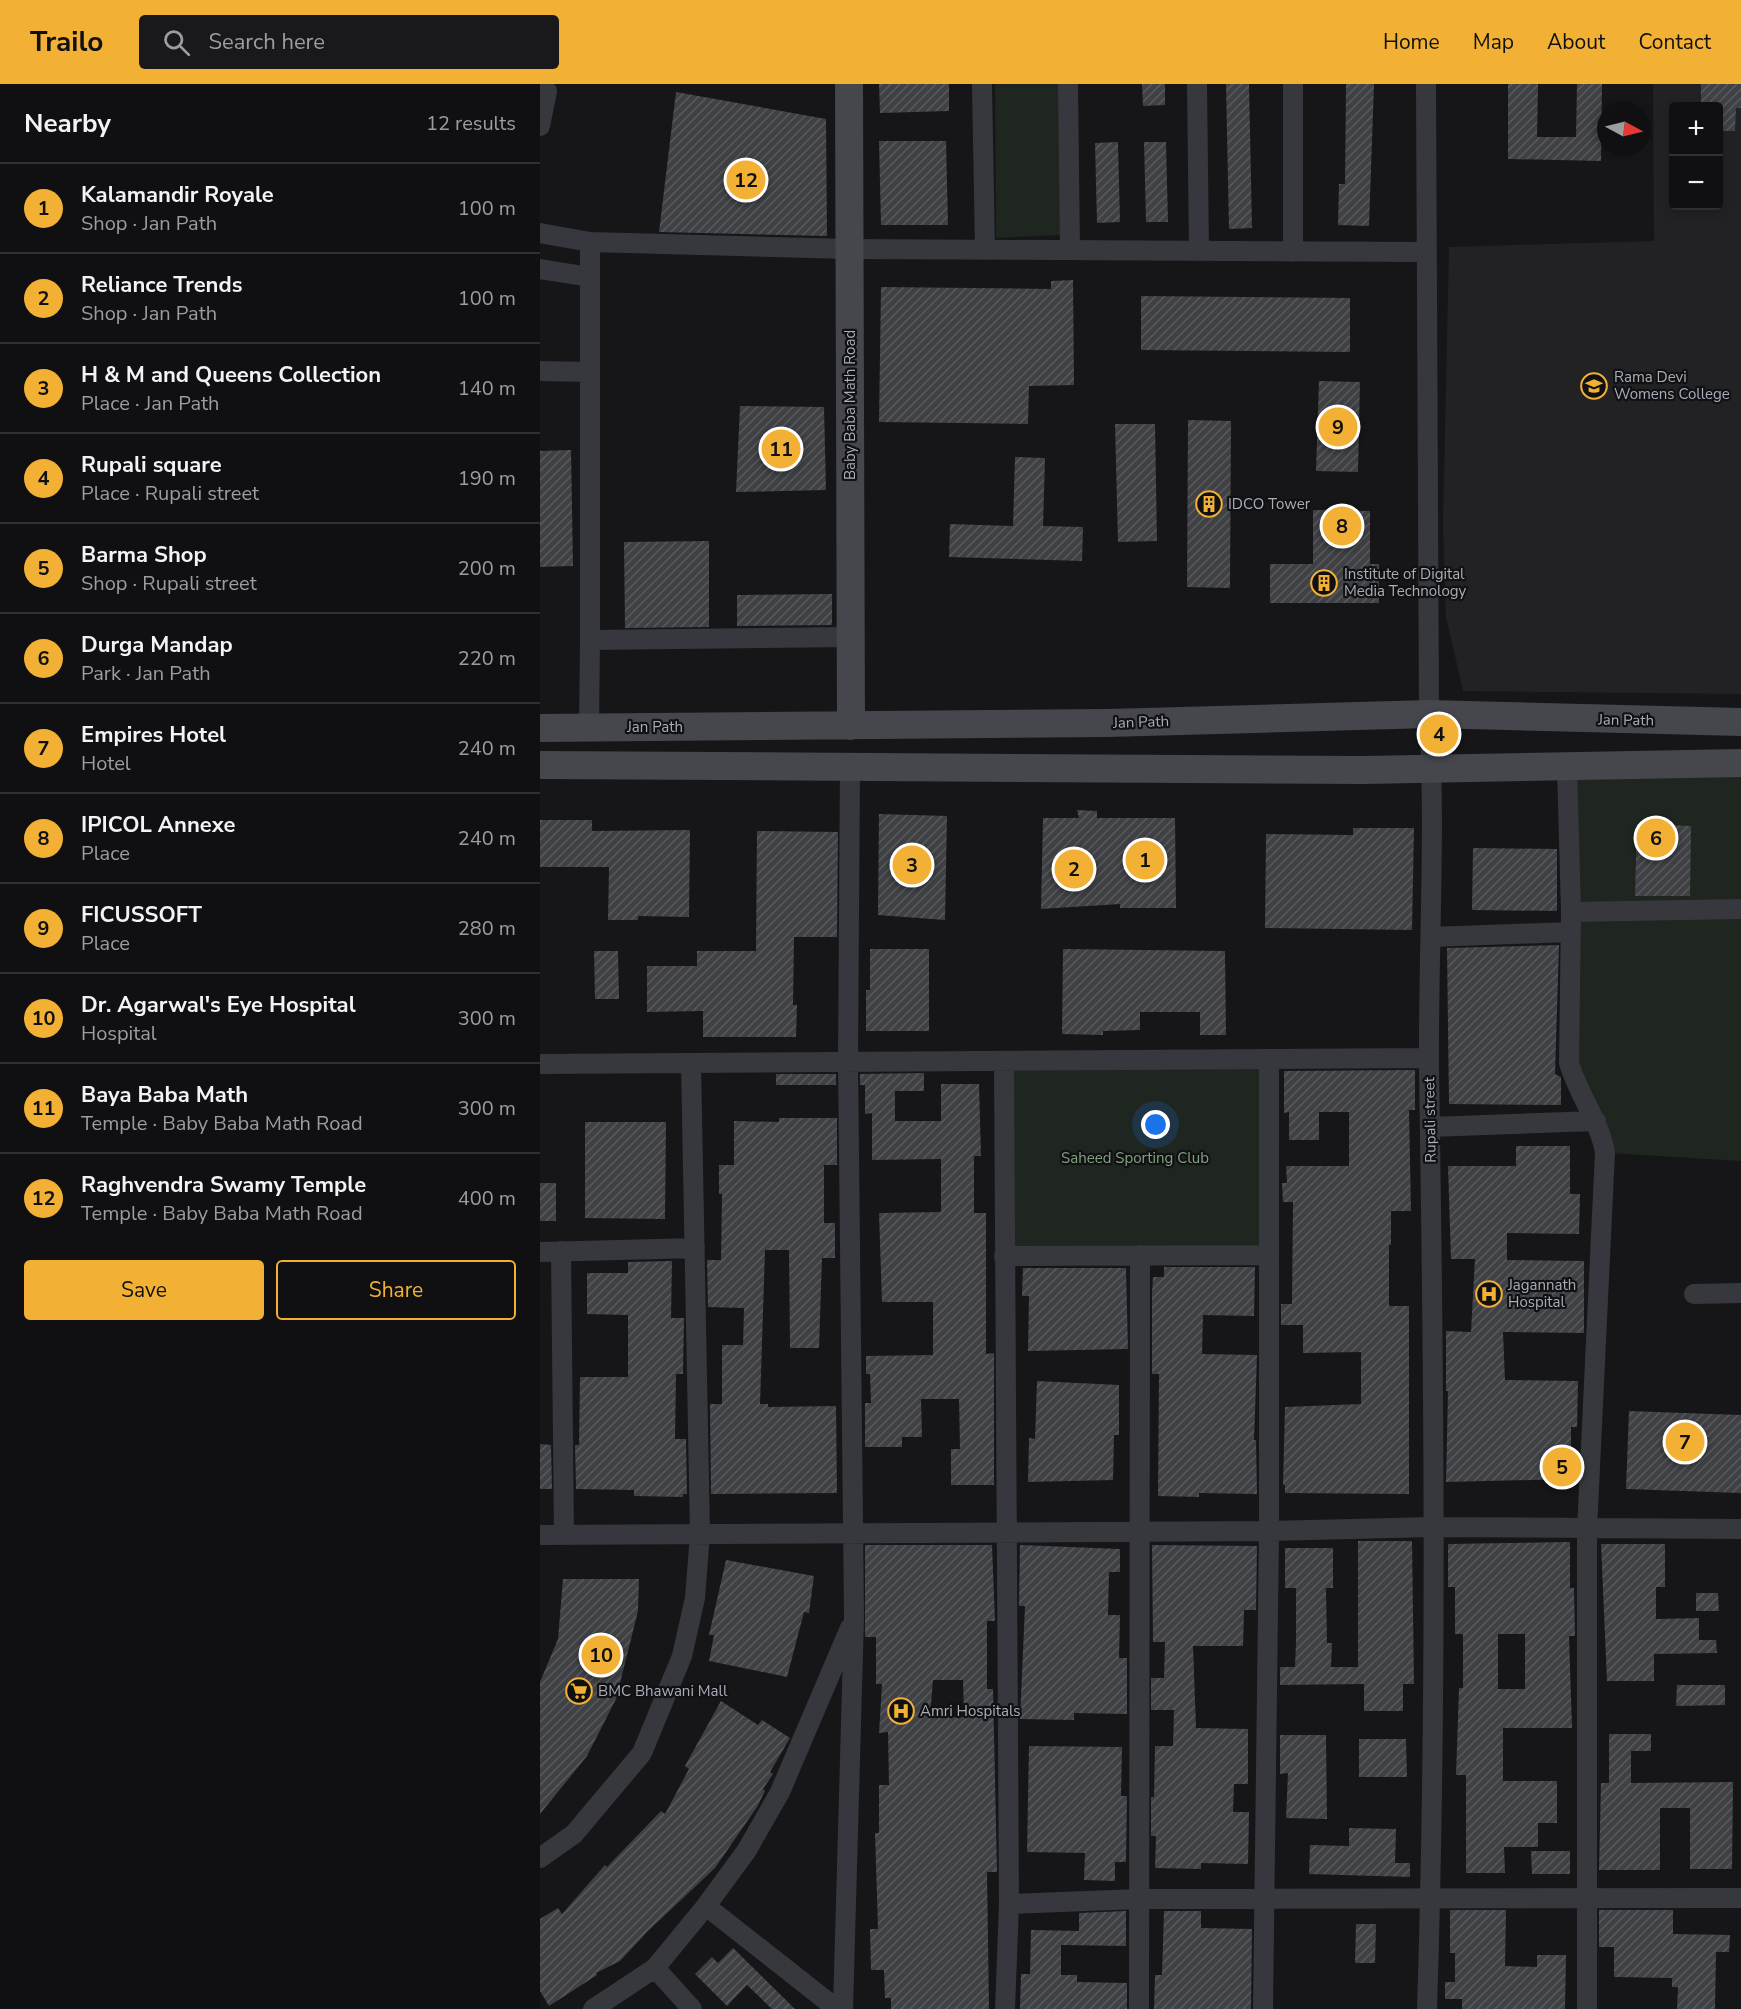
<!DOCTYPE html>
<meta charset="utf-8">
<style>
body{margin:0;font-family:"Nunito Sans",sans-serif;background:#19191b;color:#f1f3f6}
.controls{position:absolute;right:18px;top:18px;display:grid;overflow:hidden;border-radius:6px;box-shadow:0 3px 9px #0003}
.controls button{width:54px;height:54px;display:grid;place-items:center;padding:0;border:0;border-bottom:2px solid #303032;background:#101012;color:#f1f3f6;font:30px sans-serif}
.compass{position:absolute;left:1057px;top:18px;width:54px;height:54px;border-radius:50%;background:#101012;box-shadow:0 3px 9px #0003;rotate:97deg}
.you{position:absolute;left:616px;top:1041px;width:21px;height:21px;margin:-15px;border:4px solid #fff;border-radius:50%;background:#1a73e8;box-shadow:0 0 0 9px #1a73e833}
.badge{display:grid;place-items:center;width:39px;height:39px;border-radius:50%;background:#f2b134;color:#111;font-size:20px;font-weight:700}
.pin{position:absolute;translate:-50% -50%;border:3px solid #fff;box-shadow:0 2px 6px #0006}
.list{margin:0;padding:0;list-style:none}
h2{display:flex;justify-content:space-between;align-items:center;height:78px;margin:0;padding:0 24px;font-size:26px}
h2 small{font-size:20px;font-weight:400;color:#9c9d9f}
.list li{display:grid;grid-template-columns:39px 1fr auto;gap:18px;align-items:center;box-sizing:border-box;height:90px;padding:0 24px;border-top:2px solid #303032}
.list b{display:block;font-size:22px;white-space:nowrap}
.list p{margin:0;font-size:20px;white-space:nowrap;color:#9c9d9f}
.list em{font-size:20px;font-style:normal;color:#9c9d9f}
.actions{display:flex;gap:12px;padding:18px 24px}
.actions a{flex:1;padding:14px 0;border:2px solid #f2b134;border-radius:6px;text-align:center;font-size:21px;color:#f2b134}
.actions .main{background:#f2b134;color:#111}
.icon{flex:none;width:33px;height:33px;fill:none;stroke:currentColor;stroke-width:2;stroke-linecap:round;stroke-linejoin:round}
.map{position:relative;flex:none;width:1201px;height:1925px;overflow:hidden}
header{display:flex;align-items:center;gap:36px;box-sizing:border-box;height:84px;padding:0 30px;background:#f2b134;color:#111}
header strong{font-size:28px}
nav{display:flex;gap:33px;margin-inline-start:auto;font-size:21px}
.search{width:420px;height:54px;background:#19191b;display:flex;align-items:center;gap:15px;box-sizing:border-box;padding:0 21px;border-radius:6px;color:#9c9d9f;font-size:22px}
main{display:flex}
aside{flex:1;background:#101012}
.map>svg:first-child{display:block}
.built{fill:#222225;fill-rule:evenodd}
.green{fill:#1e261f}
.building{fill:url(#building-hatch);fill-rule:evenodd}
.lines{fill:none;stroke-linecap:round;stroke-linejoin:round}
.street{stroke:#37383d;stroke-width:20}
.secondary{stroke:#45474d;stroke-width:28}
.labels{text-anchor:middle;stroke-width:4.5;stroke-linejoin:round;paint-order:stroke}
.poi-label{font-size:15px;fill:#a8adb8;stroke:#111113;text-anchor:start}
.street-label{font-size:15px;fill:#a8adb8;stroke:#111113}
.park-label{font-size:15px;fill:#7fa381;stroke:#111113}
</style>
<header>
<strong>Trailo</strong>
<div class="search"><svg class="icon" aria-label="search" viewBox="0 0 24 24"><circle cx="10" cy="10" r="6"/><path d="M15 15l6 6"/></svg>Search here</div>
<nav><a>Home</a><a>Map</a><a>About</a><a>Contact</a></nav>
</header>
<main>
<aside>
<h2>Nearby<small>12 results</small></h2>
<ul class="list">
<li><span class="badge">1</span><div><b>Kalamandir Royale</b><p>Shop · Jan Path</p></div><em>100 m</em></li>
<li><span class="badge">2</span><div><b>Reliance Trends</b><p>Shop · Jan Path</p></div><em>100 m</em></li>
<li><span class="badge">3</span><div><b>H &amp; M and Queens Collection</b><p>Place · Jan Path</p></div><em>140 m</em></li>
<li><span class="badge">4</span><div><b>Rupali square</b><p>Place · Rupali street</p></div><em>190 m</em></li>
<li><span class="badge">5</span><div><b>Barma Shop</b><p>Shop · Rupali street</p></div><em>200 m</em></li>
<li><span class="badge">6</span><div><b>Durga Mandap</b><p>Park · Jan Path</p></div><em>220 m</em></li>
<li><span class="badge">7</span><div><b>Empires Hotel</b><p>Hotel</p></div><em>240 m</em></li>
<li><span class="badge">8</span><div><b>IPICOL Annexe</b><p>Place</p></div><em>240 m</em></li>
<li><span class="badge">9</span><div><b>FICUSSOFT</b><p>Place</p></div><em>280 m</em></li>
<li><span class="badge">10</span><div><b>Dr. Agarwal's Eye Hospital</b><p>Hospital</p></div><em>300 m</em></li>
<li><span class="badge">11</span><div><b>Baya Baba Math</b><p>Temple · Baby Baba Math Road</p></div><em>300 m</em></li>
<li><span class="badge">12</span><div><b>Raghvendra Swamy Temple</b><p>Temple · Baby Baba Math Road</p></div><em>400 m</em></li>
</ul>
<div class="actions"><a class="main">Save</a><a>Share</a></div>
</aside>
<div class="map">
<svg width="1201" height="1925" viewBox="0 0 1201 1925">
<defs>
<pattern id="building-hatch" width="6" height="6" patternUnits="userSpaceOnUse" patternTransform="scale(1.5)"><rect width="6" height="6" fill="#404145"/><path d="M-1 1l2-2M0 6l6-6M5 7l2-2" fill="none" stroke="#595a5e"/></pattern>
</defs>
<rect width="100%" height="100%" fill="#161618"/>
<path class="built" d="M1113,0H1201V610L923,607L906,533L903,441L909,163L1114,157ZM1134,22H1178V122H1134Z"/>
<path class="green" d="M455,0H520L522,151L456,154Z
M1201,682V822L1033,825L1030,686Z
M1201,828V1077L1069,1069L1034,980L1036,833Z
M720,984V1161L470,1163L473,987Z"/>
<path class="building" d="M339,0H409V27L340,29Z
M602,0H625V21L603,22Z
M686,0H709L712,144L689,145Z
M806,0H834L829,142L798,141L799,100H805Z
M968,0H998L997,53H1036L1037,0H1062L1061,77L968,75Z
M1161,0H1201V24H1196L1195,47H1179V22H1161Z
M136,8L286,35L287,152L119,148Z
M339,57H406L408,141H341Z
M578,58L580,138L557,139L555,59Z
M604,58H626L628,138H606Z
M533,196L534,301L489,302L488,340L339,338L341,203L511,205V197Z
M601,212L810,214V268L601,266Z
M779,297L820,298L818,388L776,387Z
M200,322L284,323L286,406L196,408Z
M648,336L691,337L690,504L647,503Z
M575,340H615L617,457L578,458Z
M31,366L33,482L0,483V367Z
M475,373L505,374L503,442L543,443L542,477L409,473L410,440L473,442Z
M773,426L830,427V480H839V519H730V480H773Z
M169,457V543L85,544L84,458Z
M292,510V541L197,542V511Z
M537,726L557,727V734H635L636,824H580V820L501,825L503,734H539Z
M339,730L407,732L405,836L338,831Z
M0,736H52V747L150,746L149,833L98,832V836H68L69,783H0Z
M1097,740L1151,742L1150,812H1095Z
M813,744H874L872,846L725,844L726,750L813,751Z
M217,747L298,748L297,853H254L253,921H257L256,953H163V927L107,928V882H157V867H216Z
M933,764L1017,765V827L932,826Z
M1019,861L1015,990L1021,993V1021L909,1020L907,864Z
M330,865H389V947H326V906H330Z
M523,865L685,867L686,951H660V928H600V946L563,947V951L522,950Z
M54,867H78L79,915H55Z
M875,986V1026H869L871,1127H851V1161H849V1222H869V1410L745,1409V1401H743L745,1323L821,1320V1268L763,1269V1241H741V1220H752L753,1118H743L742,1099H747L746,1082H809V1028H779V1056H749V1028L744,1029V987Z
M384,989V1007H355V1037H401V1000H439L441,1072H434V1129H446V1270L454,1269V1401H411V1365H420L419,1315H381L382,1353H362V1363H325V1319H331L330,1290H326V1272L393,1271V1218H342L339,1129L401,1128V1075L332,1076V1029L325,1030V1001H320V990Z
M236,990H296V1001H236Z
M239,1034H297V1081H284V1139H295V1174H282L279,1264H250L249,1166H225L220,1320H228V1323L296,1322L297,1409L171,1410L170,1320H182V1261H203L204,1224L168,1223L167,1176H181L182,1110H179V1081H194V1037L239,1038Z
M45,1038H126L125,1135L45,1134Z
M976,1062H1030V1110H1040L1039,1150L967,1149V1176L1044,1177V1249L963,1248L965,1296L1038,1297L1037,1343H1031V1395L906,1398L908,1307H906V1247L931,1248L935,1175H911L908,1082H976Z
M0,1099H16V1137H0Z
M132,1177L131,1234H144L143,1290H136L135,1355H146L147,1410H143V1413L94,1412V1406L36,1405L35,1361H39L40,1293H88V1231L47,1230V1189H88V1178Z
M624,1183H715L714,1232L663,1231L662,1270L717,1271L714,1356H716L717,1410L659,1409V1413L618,1412L619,1290H612V1209L613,1193H624Z
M483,1184H586L588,1265L488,1267L489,1212H482Z
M497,1297L579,1301V1351H574L573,1396L488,1398L489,1354L495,1355Z
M1089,1327L1201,1331V1409L1086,1405Z
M0,1360L11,1361L12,1405H0Z
M818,1457H872L874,1600H863V1627H824V1600L740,1601V1583H755L756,1559V1504H745V1464H793V1504H786L787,1559H792L791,1583H818Z
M1030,1458V1504H1034L1035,1552H1029L1032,1644H963V1697H1017V1739H998V1763H964L965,1789H926V1691H916L919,1604H923V1550H915V1503H908V1460ZM958,1550H985V1605H958Z
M1061,1460H1125V1503H1116V1535L1159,1534V1556H1176L1177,1569L1114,1570V1597H1067Z
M325,1461H452L455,1537H447V1605H453L457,1788H447L449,1925H351V1914H345L344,1886H331L330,1845H338L335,1749H339V1701H349L348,1648L339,1649L342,1600H336V1553H325ZM393,1596H423L424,1633H390Z
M480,1461L580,1465V1488H569L568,1531H580L579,1574H587V1630L534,1629V1636L480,1635L485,1522H479Z
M612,1461L717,1462L716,1526H704L703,1562H653L656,1644L708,1645V1700H694L693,1728H709L708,1780L661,1779V1785L615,1784L616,1752H611V1713H614L615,1662H633L634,1626H611V1594H624L625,1558H613Z
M186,1476L274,1492L269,1529L264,1528L247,1593L169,1577L174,1551H169Z
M23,1495H99L98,1527L76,1615L47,1672L0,1730V1598L18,1555Z
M1156,1509H1178L1179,1527H1156Z
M1137,1601H1185V1621L1136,1622Z
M181,1617L218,1641L222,1636L250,1654L230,1688L233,1690L223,1705L225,1707L217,1723L175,1784L108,1847L80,1877L56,1889L57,1891L9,1922L0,1907V1835L18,1824L22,1830L65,1781L67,1783L121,1727L125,1730L149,1685L145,1682Z
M1069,1650H1111V1667H1091V1699L1193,1698L1192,1785H1150V1724H1120V1786H1059L1061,1699H1069Z
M740,1651H786L787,1735L746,1734L748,1689L740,1690Z
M819,1655H866L867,1693H819Z
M489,1662L582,1663L581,1712H587L586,1778H575V1797L544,1796L545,1769L487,1768Z
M809,1744L856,1745L855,1779H870V1793L769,1790L770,1761L809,1762Z
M991,1767H1030V1790H992Z
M910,1826H966L965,1882L997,1883V1871H1026L1025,1925H922V1915H905V1898H915V1869H910Z
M1059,1826H1133V1850L1190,1851L1189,1868H1176L1175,1925H1137L1138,1903H1132V1894L1074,1893V1863H1059Z
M586,1827V1862L521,1861V1891H537V1898L587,1899V1925H480L481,1890H490L491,1846L539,1847V1829Z
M624,1827H661V1844L712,1845L711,1925H614L615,1891H622Z
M816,1840H836L835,1879H815Z
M193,1864L255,1925H232L207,1901L187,1922L155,1890L172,1873L178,1879Z"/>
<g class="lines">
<path class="street" d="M442,0L445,166
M528,0L530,166
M657,0L659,167
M886,0L889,630C896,749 888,868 889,988C894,1300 897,1613 887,1925
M0,1L7,7L0,42
M0,149L50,158
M753,168V0
M0,185L50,193
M0,287L50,288
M310,553L50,556V158L310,165L887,168
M49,643L50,556
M1027,684L1031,828L1029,979C1038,1010 1059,1036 1065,1068L1047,1446V1925
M1031,828L1201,825
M891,853L1031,848
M464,977L469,1820L465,1925
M0,980L889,974
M890,1043L1056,1037
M21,1167L24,1450
M0,1168L155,1164
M464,1172L729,1171
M1154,1210L1201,1209
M0,1451L729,1447L892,1443L1201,1445
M0,1774L34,1750L102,1669L142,1572L155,1514L160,1450L151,979
M469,1820L599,1815L1201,1814
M166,1822L297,1925
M115,1884L152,1925
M53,1925L115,1884L166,1822L207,1766L240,1708L310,1544
M303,1925L314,1533L308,978L310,681
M599,1925L600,1171
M723,1925L729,1447V975"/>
<path class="secondary" d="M309,0L311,642
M0,644L568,639L889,630L1201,638
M0,681L822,686L1201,679"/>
</g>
<defs>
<g id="university-ring" transform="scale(1.35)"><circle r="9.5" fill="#111113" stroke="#f2b134" stroke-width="1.5"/><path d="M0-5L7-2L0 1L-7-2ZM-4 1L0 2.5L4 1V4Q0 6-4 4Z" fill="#f2b134"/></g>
<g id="building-ring" transform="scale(1.35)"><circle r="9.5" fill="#111113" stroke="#f2b134" stroke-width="1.5"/><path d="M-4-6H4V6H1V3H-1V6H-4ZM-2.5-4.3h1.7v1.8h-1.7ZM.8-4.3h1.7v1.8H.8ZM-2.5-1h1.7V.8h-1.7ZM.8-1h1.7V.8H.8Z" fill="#f2b134"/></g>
<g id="hospital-ring" transform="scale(1.35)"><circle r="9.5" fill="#111113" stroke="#f2b134" stroke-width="1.5"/><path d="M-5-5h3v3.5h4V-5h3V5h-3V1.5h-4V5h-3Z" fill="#f2b134"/></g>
<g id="supermarket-ring" transform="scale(1.35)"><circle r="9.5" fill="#111113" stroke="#f2b134" stroke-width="1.5"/><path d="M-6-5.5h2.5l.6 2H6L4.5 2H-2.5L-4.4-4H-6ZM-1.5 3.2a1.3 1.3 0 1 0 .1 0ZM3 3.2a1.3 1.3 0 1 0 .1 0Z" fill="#f2b134"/></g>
</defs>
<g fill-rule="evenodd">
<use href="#university-ring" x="1054" y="302"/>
<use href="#building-ring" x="669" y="420"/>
<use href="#building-ring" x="784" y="499"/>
<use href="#hospital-ring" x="949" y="1210"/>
<use href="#supermarket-ring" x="39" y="1607"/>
<use href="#hospital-ring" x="361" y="1627"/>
</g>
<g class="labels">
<g class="poi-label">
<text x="1074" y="298">Rama Devi<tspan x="1074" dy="17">Womens College</tspan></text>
<text x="688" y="425">IDCO Tower</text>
<text x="804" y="495">Institute of Digital<tspan x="804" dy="17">Media Technology</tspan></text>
<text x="968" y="1206">Jagannath<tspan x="968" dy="17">Hospital</tspan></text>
<text x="58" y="1612">BMC Bhawani Mall</text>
<text x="380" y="1632">Amri Hospitals</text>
</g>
<g class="street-label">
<text transform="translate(310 321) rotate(-90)" y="5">Baby Baba Math Road</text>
<text transform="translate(1086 636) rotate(1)" y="5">Jan Path</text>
<text transform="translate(601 638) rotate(-2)" y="5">Jan Path</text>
<text x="115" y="648">Jan Path</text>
<text transform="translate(890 1036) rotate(-91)" y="5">Rupali street</text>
</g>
<g class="park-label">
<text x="595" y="1079">Saheed Sporting Club</text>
</g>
</g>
</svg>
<div class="controls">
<button>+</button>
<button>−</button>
</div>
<svg class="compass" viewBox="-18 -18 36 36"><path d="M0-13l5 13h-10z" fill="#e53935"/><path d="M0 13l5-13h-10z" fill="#9c9d9f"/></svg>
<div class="you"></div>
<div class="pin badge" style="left:605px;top:776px">1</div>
<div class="pin badge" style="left:534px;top:785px">2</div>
<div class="pin badge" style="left:372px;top:781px">3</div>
<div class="pin badge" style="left:899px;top:650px">4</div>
<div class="pin badge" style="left:1022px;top:1383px">5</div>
<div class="pin badge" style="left:1116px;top:754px">6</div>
<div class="pin badge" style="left:1145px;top:1358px">7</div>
<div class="pin badge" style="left:802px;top:442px">8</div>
<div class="pin badge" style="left:798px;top:343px">9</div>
<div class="pin badge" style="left:61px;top:1571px">10</div>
<div class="pin badge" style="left:241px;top:365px">11</div>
<div class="pin badge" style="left:206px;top:96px">12</div>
</div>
</main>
